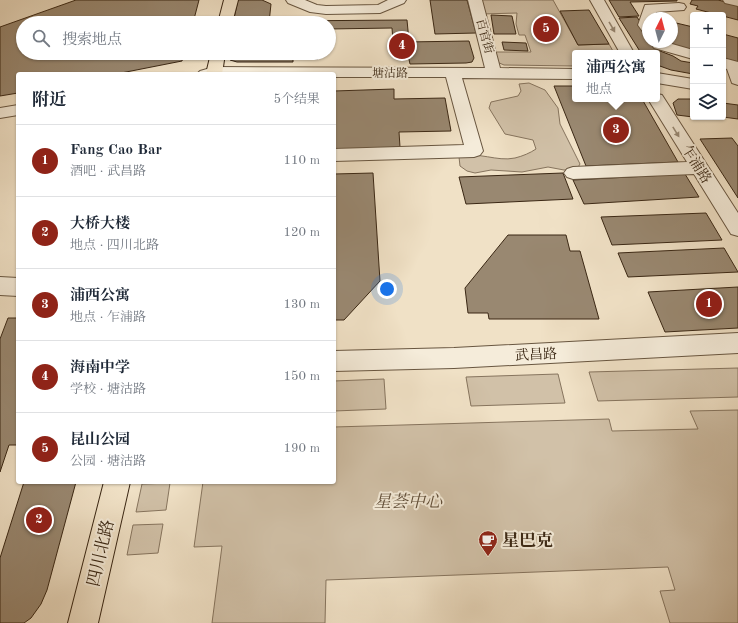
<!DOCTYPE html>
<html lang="zh">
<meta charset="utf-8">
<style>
body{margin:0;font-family:"Old Standard TT","Noto Serif SC",serif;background:#f6f6f7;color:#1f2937}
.controls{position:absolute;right:12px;top:12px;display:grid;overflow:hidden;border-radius:4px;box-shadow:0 1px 3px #0004}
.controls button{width:36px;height:36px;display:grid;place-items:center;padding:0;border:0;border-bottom:1px solid #e0e1e3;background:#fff;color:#1f2937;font:20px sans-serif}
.compass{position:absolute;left:642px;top:12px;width:36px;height:36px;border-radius:50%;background:#fff;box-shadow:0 1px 3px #0004;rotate:6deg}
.you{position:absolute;left:387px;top:289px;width:14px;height:14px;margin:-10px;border:3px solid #fff;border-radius:50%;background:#1a73e8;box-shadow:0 0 0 6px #1a73e833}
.badge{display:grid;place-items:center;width:26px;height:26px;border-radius:50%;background:#8f2418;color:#fff;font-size:13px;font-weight:700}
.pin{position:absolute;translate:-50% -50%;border:2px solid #fff;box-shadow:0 1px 4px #0006}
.popup{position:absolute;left:572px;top:50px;width:88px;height:52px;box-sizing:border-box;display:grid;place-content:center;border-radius:4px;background:#fff;filter:drop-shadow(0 1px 3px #0005);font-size:13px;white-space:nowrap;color:#747a83}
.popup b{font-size:15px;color:#1f2937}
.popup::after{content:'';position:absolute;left:50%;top:100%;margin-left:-8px;border:8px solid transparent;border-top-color:#fff}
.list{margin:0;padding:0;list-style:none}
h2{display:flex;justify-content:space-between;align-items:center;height:52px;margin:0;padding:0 16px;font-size:17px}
h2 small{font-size:13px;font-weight:400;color:#747a83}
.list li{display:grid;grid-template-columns:26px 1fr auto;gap:12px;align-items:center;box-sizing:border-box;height:72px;padding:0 16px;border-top:1px solid #e0e1e3}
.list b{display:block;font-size:15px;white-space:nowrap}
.list p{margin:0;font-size:13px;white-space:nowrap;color:#747a83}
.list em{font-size:13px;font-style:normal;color:#747a83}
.icon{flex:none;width:22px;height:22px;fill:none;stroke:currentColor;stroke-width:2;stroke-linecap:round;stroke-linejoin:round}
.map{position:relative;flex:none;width:738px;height:623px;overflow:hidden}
.search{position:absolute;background:#fff;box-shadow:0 1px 3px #0004;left:16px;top:16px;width:320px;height:44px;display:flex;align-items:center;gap:10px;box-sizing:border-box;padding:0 14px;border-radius:22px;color:#747a83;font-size:15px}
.panel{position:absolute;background:#fff;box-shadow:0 1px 3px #0004;left:16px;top:72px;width:320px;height:412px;border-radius:4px}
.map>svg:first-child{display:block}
.green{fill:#d1c1a8;stroke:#86745e}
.building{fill:#998871;stroke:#3a2714}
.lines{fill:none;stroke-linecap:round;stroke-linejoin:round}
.minor-casing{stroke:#685640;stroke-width:2}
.major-casing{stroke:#3a2714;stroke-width:2}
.minor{fill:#f5ecda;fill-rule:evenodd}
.major{fill:#f0e1c6;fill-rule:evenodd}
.oneway{fill:#988a77}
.labels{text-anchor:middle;stroke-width:4;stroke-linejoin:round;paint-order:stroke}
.far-street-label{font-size:12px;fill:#3a2714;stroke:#f5ecda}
.street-label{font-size:14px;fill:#3a2714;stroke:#f5ecda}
.near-park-label{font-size:17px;font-style:italic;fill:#604e39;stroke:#f5ecda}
.near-poi-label{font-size:17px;font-weight:bold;fill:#3a2714;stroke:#f5ecda;text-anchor:start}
.near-street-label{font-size:17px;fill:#3a2714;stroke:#f5ecda}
</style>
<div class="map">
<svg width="738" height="623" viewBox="0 0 738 623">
<rect width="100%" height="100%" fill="#f0e1c6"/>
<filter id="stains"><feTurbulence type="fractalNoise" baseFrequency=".005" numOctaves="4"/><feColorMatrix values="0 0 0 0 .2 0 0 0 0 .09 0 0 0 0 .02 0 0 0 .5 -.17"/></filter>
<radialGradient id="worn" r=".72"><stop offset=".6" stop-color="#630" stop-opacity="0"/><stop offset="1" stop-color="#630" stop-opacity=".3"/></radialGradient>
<path class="green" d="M479,0H553L578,45L609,44L614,53H575V66L504,65L497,62L495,52H531L525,35H519L516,24L517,13L482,14Z
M529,83L545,90L558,108L560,124L580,164L577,169L564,170L548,167L522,172L491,170L475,173L467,171L460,166L459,157C479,151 496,162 515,158C523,156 530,153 536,149L533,140L505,134L489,108L491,102L518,96L521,91L519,84Z
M738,368V397L598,401L589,372Z
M558,374L565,403L471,406L466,377Z
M384,379L386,409L334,411V381Z
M738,410V623H670L660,591L675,590L668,567L326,580L325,623H212L222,546L194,547L203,482H334V427L609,419L612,431L698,429L690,411Z
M170,483L166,510L136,512L142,484Z
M163,524L158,553L127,555L133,525Z"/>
<path class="building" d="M76,0H199L193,23H23V53H184L182,61L116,74H18V93L0,96V27Z
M238,0H262L271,4L269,23H233Z
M430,0H467L476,33L435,34Z
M609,0H677V1L630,2L639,16L619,17Z
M692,0H718L738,5V20L696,9L698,6L690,4Z
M589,10L609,44L578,45L560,11Z
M491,15L512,16L516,34H494Z
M637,17L648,34V42H654L660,51L673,56L681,61L693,63V74L671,70L657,65V53H641L619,18Z
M407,20L409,41H393L392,28L329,29V23H276V21Z
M672,22L693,27V50L659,42H672Z
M723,34L738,38V62L723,58Z
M469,41L474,58L472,62L466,63L410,64L405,42Z
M502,42L526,43L528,51L504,50Z
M226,53H293V62H237L230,60L225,55Z
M300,53H318V59H299Z
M554,86H575V99H642L678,162L586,166Z
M394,89V99L445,98L451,131L399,132L400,147L334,150V91Z
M678,99H693V117L677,115L673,103Z
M723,103L738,105V119L723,117Z
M732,138L738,146V198L700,139Z
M373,173L380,281L344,320H334V174Z
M563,173L573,199L466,204L459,177Z
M685,174L699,197L584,204L573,180Z
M706,213L722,240L612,245L601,217Z
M508,235H566L570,251H580L599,319H489L488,313H468L465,288Z
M724,248L738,272L628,277L618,253Z
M738,287V328L665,332L648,292Z
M8,318H18V445H9L0,472V339Z
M24,482H76L47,590L41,604L31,618L24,623H0V558Z"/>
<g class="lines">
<g class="minor-casing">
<path id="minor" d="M286,0H305L317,5L326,6L378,5L388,0H406L404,3L380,13L326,14L310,12L288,3Z
M468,0H482L500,68L575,69V79L462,78L483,151L480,155L474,157L334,161V149L464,145L446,77H334V74H197L200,71L214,67L485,68Z
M590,0H604L634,53H620Z
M723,0H738V6L725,3Z
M679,3L684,4L686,7L684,10L656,12L654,18H648V33L643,32L638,25L645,5Z
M650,42H665L693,50V59L654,48Z
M723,58L738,62V85L732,83L727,69L723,68Z
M657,73L693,79V89L657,83Z
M657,94L662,95L738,213V236L731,234L694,174L573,179L567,177L564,173L567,169L573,167L687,162L648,99H657Z
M18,105V115L0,118V108Z
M0,277L18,278V296L0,295Z
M738,333V353L454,368L334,371V351L454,348Z"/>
</g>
<g class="major-casing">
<path id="major" d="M224,0H238L232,23H218Z
M211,53H225L222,74H206Z
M104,482H130L98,623H68Z"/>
</g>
<use href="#minor" class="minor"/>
<use href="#major" class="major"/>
</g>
<defs><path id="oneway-solid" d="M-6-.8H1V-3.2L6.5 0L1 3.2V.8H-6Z"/></defs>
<g class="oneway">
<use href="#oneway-solid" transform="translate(612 27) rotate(60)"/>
<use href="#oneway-solid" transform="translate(676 132) rotate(58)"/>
</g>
<defs>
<g id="cafe-pin" transform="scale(1)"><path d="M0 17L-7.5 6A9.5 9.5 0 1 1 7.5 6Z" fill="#8f2418" stroke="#f5ecda"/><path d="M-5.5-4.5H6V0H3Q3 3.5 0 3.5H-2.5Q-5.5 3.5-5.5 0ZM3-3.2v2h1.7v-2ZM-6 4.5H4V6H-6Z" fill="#fff"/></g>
</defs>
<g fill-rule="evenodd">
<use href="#cafe-pin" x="488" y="540"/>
</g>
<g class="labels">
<g class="far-street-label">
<text transform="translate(485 36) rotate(75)" y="4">百官街</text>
<text x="390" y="77">塘沽路</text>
</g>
<g class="street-label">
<text transform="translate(697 164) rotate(58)" y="5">乍浦路</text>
<text transform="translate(536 354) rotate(-3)" y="5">武昌路</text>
</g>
<g class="near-park-label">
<text x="408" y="507">星荟中心</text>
</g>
<g class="near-poi-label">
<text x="502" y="546">星巴克</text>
</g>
<g class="near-street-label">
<text transform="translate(100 553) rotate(-77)" y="6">四川北路</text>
</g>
</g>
<rect width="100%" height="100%" filter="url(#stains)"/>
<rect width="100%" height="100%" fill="url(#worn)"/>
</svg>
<div class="controls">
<button>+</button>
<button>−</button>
<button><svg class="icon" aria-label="layers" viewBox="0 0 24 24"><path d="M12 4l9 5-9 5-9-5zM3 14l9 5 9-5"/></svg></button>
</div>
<svg class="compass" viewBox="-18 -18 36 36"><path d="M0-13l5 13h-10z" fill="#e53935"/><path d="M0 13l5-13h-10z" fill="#747a83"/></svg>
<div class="you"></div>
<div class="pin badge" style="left:709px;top:304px">1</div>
<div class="pin badge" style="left:39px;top:520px">2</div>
<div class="pin badge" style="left:616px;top:130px">3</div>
<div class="popup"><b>浦西公寓</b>地点</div>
<div class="pin badge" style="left:402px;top:46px">4</div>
<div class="pin badge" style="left:546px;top:29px">5</div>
<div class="search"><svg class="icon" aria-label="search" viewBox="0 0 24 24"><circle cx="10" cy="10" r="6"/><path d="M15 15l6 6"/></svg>搜索地点</div>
<section class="panel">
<h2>附近<small>5个结果</small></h2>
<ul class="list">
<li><span class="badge">1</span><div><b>Fang Cao Bar</b><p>酒吧 · 武昌路</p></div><em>110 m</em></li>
<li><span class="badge">2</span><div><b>大桥大楼</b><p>地点 · 四川北路</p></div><em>120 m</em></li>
<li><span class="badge">3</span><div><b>浦西公寓</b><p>地点 · 乍浦路</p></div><em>130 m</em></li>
<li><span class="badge">4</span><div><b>海南中学</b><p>学校 · 塘沽路</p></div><em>150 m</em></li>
<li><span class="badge">5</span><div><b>昆山公园</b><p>公园 · 塘沽路</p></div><em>190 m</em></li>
</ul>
</section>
</div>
